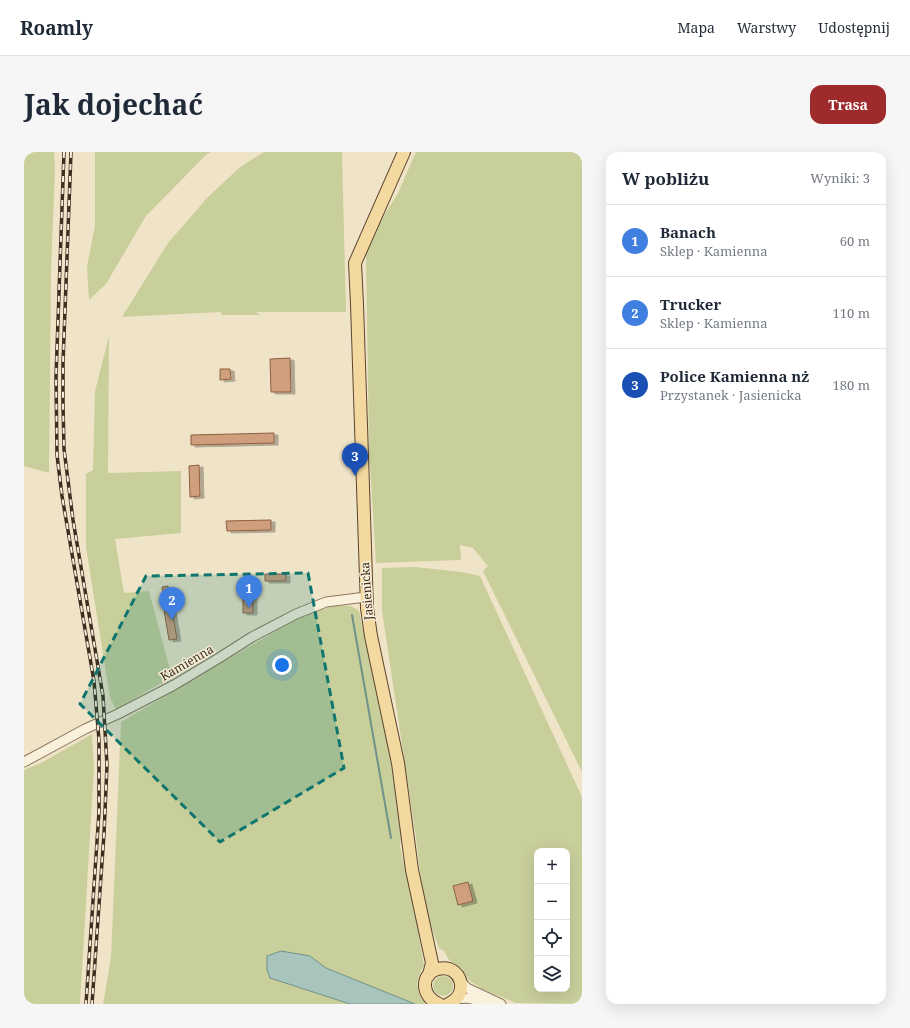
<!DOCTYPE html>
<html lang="pl">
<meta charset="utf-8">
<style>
body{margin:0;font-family:"Noto Serif",serif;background:#f6f6f7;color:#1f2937}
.controls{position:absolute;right:12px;bottom:12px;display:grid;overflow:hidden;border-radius:8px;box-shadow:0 4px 16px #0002}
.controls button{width:36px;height:36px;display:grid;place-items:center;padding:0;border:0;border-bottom:1px solid #e0e1e3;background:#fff;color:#1f2937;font:20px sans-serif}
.you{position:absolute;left:258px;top:513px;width:14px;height:14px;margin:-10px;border:3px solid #fff;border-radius:50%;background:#1a73e8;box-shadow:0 0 0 6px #1a73e833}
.badge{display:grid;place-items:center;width:26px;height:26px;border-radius:50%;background:#9e2a2b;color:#fff;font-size:13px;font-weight:700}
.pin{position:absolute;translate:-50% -33px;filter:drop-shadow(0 1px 2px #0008)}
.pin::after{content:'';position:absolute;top:21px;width:14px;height:12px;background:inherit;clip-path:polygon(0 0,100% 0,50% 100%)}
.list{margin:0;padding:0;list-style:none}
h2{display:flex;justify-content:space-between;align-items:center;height:52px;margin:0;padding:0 16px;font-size:17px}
h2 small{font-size:13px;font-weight:400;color:#747a83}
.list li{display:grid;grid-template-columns:26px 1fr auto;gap:12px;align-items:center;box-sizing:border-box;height:72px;padding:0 16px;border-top:1px solid #e0e1e3}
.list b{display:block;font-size:15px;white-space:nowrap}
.list p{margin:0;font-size:13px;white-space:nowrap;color:#747a83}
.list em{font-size:13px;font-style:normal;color:#747a83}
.icon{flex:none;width:22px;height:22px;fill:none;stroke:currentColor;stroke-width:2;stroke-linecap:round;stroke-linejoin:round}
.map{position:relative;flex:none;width:558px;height:852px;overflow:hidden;border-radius:12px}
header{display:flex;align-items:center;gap:24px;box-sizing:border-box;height:56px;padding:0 20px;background:#fff;border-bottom:1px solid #e0e1e3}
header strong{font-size:19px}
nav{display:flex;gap:22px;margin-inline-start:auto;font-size:14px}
.intro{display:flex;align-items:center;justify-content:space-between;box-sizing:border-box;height:96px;padding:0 24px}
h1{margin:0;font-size:28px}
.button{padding:10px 18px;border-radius:12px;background:#9e2a2b;color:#fff;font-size:14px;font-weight:700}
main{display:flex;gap:24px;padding:0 24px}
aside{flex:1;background:#fff;border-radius:12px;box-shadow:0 4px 16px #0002}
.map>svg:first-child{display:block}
.green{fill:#c9cf9b;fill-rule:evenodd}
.water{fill:#a9c4bc;stroke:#6f938a}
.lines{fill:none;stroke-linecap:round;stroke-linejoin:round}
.stream{stroke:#6f938a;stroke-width:2}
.building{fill:#cf9f7d;stroke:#8d5f41;filter:url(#shadow)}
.minor-casing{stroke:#8d765c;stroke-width:11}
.major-casing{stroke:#5b4430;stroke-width:14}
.minor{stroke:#faf1dc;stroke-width:9}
.major{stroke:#f3d9a0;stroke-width:12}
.rail-casing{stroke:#3d2e20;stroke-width:3.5}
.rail{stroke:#f7eed8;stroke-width:2;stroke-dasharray:6;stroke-linecap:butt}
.marked{fill:#0f766e;fill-opacity:0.2;stroke:#0f766e;stroke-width:3;stroke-dasharray:8 5;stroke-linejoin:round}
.labels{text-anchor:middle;stroke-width:3;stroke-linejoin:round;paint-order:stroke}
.street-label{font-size:12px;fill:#3d2e20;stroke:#f7eed8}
</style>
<header>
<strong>Roamly</strong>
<nav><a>Mapa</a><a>Warstwy</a><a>Udostępnij</a></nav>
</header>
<div class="intro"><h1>Jak dojechać</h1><a class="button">Trasa</a></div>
<main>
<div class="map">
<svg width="558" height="852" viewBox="0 0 558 852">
<defs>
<filter id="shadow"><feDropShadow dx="4" dy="2" stdDeviation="0" flood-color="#0004"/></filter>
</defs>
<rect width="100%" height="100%" fill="#f0e4c8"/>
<path class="green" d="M0,0H30L31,16L27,120L25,321L0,314Z
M71,0H187L182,3L122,64L82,132L65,148L63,115L71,73Z
M240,0H318L322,160H232L237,163H198L197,160L98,165L144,91L183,46L216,15Z
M392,0H558V620L459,419L464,414L449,396L436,393L437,408L352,411L345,296L342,102L352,76L374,41Z
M85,184L84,321L157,319V381L91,387L100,441L125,439L148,525L92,557L86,546L62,395V322L69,318L71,239Z
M391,415L438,420L456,424L558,645V852L492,851L458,837L449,831L445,828L438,817L425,808L420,799L415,796L405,769L397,730L392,686L358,459V416ZM513,699H543V837H513Z
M311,454H327L335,459L366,604L377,684L376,694L393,772L400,814C391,827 391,839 401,852H79L87,805L97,570L282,461Z
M68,582L70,616L56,852H0V618L17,611Z
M409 834a10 10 0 1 1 20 0a10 10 0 1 1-20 0Z"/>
<path class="water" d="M257,799L286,804L302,816L391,852H326L246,826L243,818V804Z"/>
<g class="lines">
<path class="stream" d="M328,463L367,686"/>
</g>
<path class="building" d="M266,206L267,240H247L246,207Z
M196,217H206L207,227L196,228Z
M250,281V291L167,293V283Z
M175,313L176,344L166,345L165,314Z
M247,368V378L203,379L202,369Z
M241,422H262V429H241Z
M144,434L153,487L145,488L140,458H142L138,435Z
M219,441H229V461H219Z
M444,730L449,749L434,753L429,734Z"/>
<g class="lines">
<g class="minor-casing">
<path id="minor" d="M0,610L61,577L94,562L150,533L195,506L228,485L272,462L302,450L342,445
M436,829L443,836L477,852
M432,847L443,846L466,851"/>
</g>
<g class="major-casing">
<path id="major" d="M380,0L331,111L333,152L343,456L347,484L374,611L388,718L408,811L405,823
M415,852C398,846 395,822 414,817C437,811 447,843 424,852"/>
</g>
<use href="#minor" class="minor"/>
<use href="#major" class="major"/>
<g class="rail-casing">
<path id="rail" d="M40,0L32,225L33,303L38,344L70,529L75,588V660L62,852
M47,0L39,211V252L40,297L49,368L79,544L83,613L80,682L68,852"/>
</g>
<use href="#rail" class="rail"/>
</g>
<path class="marked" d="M284,421L320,616L196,690L56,552L122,424Z"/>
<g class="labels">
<g class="street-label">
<text transform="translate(343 439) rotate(-94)" y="4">Jasienicka</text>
<text transform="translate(163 511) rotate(-30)" y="4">Kamienna</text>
</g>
</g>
</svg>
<div class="controls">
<button>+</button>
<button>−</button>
<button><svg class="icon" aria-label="locate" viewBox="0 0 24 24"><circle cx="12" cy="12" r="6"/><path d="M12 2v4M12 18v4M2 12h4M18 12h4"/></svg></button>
<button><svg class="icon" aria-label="layers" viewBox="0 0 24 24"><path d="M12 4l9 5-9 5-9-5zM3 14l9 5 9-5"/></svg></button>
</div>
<div class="you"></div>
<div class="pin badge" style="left:225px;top:456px;background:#3f7fe0">1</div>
<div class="pin badge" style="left:148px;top:468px;background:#3f7fe0">2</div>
<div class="pin badge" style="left:331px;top:324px;background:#1a4fb4">3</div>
</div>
<aside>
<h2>W pobliżu<small>Wyniki: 3</small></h2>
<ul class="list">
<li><span class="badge" style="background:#3f7fe0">1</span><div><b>Banach</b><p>Sklep · Kamienna</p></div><em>60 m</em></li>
<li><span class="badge" style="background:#3f7fe0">2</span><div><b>Trucker</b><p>Sklep · Kamienna</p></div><em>110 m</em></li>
<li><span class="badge" style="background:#1a4fb4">3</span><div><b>Police Kamienna nż</b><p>Przystanek · Jasienicka</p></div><em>180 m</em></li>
</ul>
</aside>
</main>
